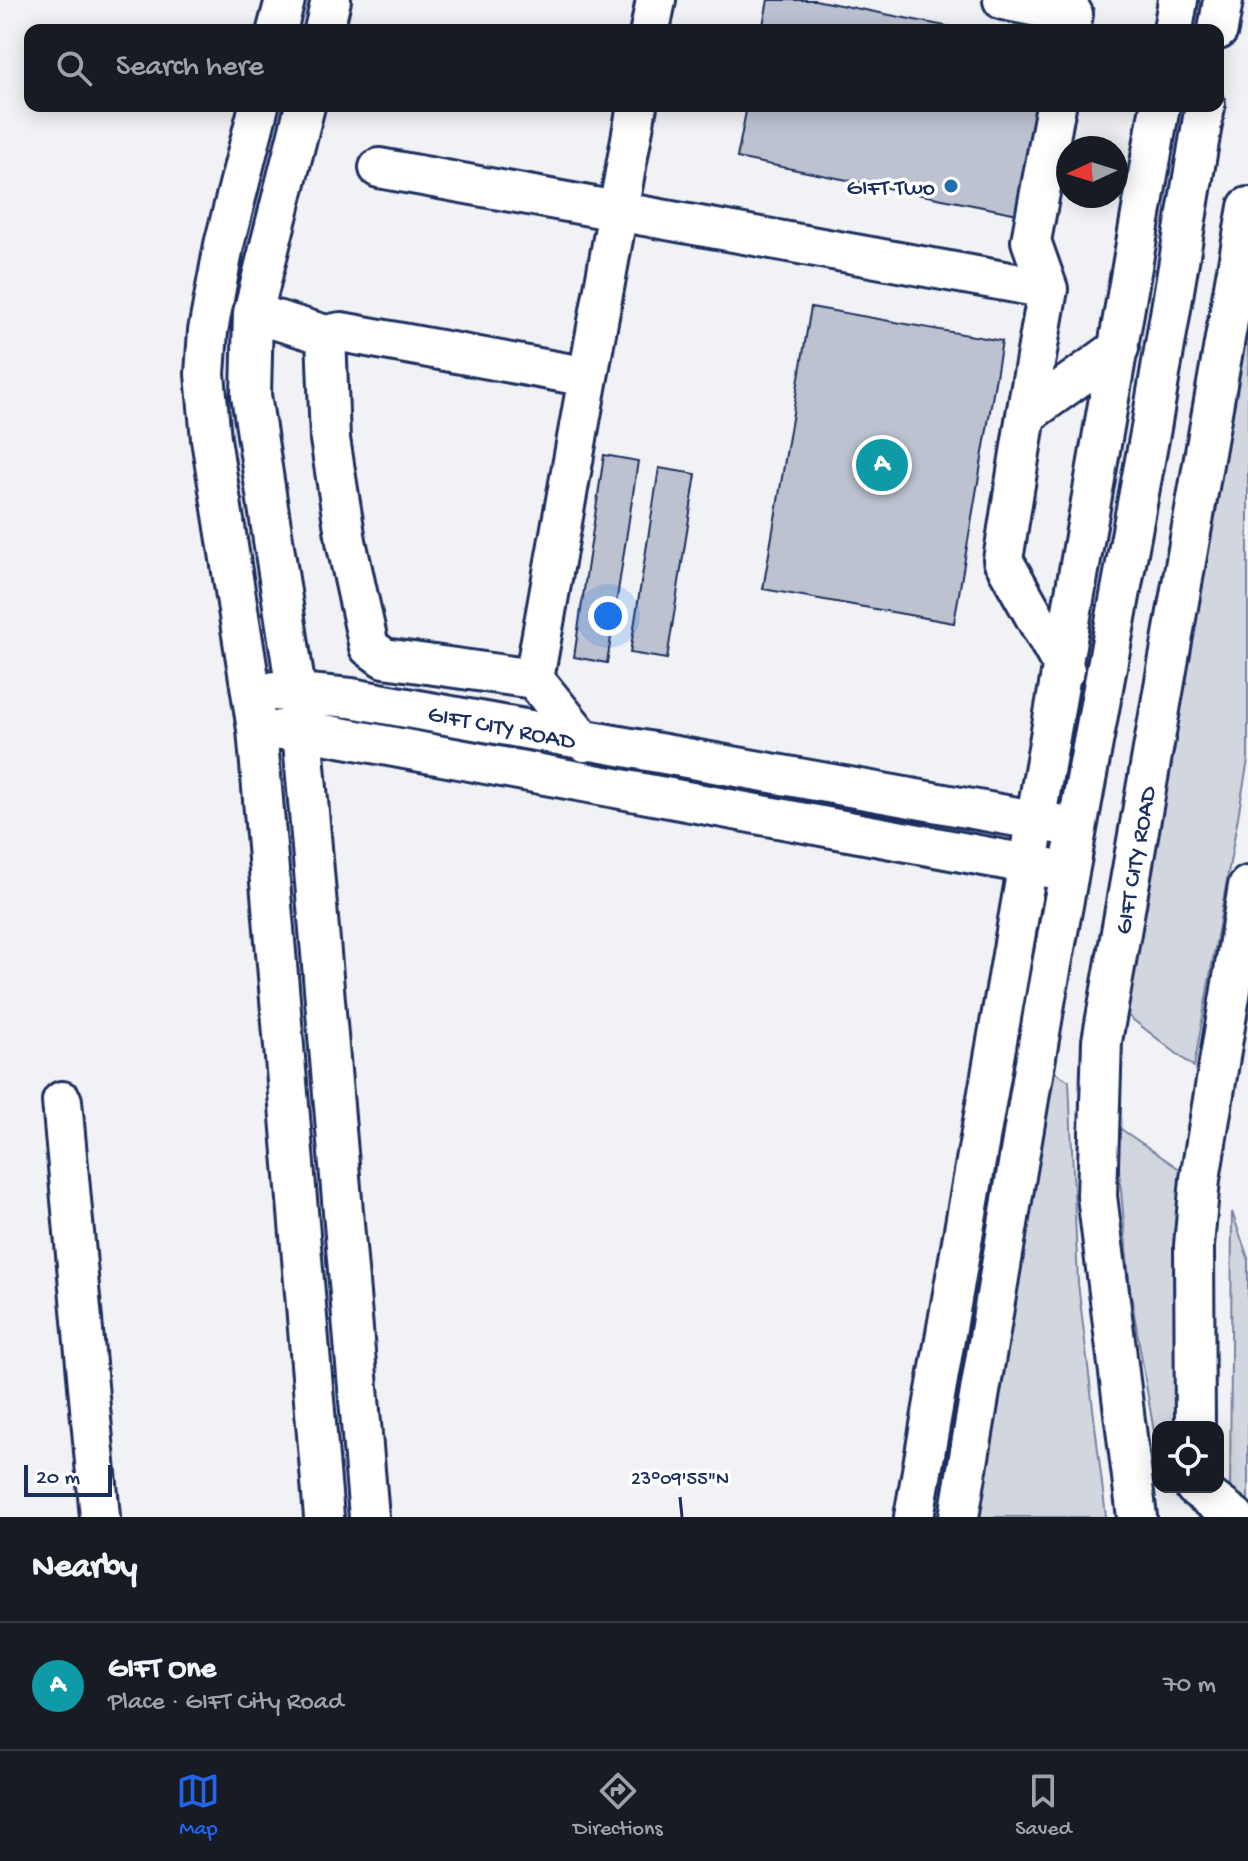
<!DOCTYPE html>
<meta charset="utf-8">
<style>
body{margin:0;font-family:"Gochi Hand",sans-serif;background:#20242c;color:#f1f3f6}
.controls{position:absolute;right:24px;bottom:24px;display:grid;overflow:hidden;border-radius:16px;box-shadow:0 4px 20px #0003}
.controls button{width:72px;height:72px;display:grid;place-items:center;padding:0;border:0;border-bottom:2px solid #363941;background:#171b24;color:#f1f3f6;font:40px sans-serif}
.compass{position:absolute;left:1056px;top:136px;width:72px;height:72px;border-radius:50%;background:#171b24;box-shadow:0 4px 20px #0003;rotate:266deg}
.scale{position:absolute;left:24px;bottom:20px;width:88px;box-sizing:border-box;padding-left:8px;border:4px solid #1b2f5e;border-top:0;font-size:22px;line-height:28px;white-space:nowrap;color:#1b2f5e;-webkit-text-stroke:6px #fff;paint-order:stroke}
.you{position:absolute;left:608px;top:616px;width:28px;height:28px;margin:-20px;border:6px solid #fff;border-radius:50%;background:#1a73e8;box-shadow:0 0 0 12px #1a73e833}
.badge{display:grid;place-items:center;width:52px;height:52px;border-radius:50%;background:#2563eb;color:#fff;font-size:26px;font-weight:700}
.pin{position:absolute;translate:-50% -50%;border:4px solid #fff;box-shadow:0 2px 8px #0006}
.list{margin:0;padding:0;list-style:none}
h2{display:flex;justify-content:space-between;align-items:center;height:104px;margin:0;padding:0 32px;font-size:34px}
h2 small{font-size:26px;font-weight:400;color:#9ea1a6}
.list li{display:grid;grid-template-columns:52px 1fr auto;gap:24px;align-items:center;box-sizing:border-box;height:128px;padding:0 32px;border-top:2px solid #363941}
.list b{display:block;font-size:30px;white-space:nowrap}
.list p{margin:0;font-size:26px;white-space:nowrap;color:#9ea1a6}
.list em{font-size:26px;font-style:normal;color:#9ea1a6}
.icon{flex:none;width:44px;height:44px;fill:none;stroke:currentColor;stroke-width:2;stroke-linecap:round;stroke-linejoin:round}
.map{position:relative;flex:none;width:1248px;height:1517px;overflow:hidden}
.search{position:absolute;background:#171b24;box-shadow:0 4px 20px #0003;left:24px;right:24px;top:24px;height:88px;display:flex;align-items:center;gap:20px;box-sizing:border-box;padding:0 28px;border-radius:16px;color:#9ea1a6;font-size:30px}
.sheet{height:232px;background:#171b24}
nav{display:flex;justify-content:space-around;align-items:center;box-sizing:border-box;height:112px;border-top:2px solid #363941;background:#171b24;font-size:22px;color:#9ea1a6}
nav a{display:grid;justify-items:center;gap:4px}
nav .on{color:#2563eb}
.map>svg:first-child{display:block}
.green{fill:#d2d6df;stroke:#76829e;stroke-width:2}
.building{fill:#bcc2d0;stroke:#1b2f5e;stroke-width:2}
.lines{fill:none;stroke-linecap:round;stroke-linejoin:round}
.minor-casing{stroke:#1b2f5e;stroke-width:44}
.minor{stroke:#fff;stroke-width:38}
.ticks{fill:none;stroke:#1b2f5e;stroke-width:3}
.poi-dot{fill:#1f6fb2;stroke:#fff;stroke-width:3}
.labels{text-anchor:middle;stroke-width:7;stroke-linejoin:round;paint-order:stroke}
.poi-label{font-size:24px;fill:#1b2f5e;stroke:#fff;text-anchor:end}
.street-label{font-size:24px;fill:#1b2f5e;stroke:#fff}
.ticks-label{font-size:20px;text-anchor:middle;fill:#1b2f5e;stroke:#fff;stroke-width:7;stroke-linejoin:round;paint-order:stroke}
</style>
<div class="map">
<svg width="1248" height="1517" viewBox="0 0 1248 1517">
<rect width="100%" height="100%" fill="#f1f2f5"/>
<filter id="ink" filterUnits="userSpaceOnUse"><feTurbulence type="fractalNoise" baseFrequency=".0125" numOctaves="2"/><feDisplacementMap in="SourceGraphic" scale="16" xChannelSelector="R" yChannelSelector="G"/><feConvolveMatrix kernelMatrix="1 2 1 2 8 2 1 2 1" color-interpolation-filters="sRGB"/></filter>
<g filter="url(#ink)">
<path class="green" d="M1248,300V760L1194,1067L1123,1012Z
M1052,1070L1069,1081L1078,1283L1106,1517H978Z
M1115,1125L1181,1170L1173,1275L1178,1427H1158V1456L1130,1289Z
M1232,1212L1248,1258V1505L1230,1491Z"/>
<path class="building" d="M768,0H815L965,30H762Z
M747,106H1039L1018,214L737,158Z
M811,307L1002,341L954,623L763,589Z
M604,455L638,461L607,663L574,657Z
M659,468L696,474L667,659L630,653Z"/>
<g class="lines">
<g class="minor-casing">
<path id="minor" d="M1003,0L1073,14L1070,30
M277,30L285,0
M324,30L331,0
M650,30L656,0
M1173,30L1178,0
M1218,30L1223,0
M259,106L224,245L208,331L205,374L211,439L257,729L324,1517
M305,106L253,313L251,395L302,730L369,1517
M379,168L1048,289L1026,415
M1048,289L1031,241L1056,106
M253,313L326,335L330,439L346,541L369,647L384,658L534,679L585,742
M326,335L341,332L588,377L534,679
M588,377L637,106
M1065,670L1003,560L1026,415L1119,348
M275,691L351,698L1062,825
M280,730H302L1054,869
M62,1101L100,1517
M1195,1427L1194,1246L1200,1179L1248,886
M1195,1487L1235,1517
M914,1517L1160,106
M959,1517L1046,997L1151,428L1205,106
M1137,1517L1097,1196L1102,1041L1248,207"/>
</g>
<use href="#minor" class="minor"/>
</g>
</g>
<path class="ticks" d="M680,1497L682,1517"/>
<circle class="poi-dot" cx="951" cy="186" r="8"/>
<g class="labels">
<g class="poi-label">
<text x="935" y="194">GIFT Two</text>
</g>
<g class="street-label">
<text transform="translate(502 726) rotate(11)" y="8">GIFT CITY ROAD</text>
<text transform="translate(1134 860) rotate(-80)" y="8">GIFT CITY ROAD</text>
</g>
</g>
<g class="ticks-label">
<text x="680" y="1484">23°09'55"N</text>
</g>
</svg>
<div class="controls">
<button><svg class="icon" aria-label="locate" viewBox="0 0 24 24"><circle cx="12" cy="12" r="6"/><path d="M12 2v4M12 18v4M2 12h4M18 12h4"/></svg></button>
</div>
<svg class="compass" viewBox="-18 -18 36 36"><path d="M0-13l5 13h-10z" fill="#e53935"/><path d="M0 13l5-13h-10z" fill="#9ea1a6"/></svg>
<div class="scale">20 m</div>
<div class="you"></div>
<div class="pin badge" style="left:882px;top:465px;background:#0f9aa8">A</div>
<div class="search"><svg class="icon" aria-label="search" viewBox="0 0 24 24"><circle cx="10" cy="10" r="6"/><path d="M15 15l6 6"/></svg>Search here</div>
</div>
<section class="sheet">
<h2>Nearby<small></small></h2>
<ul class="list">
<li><span class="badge" style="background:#0f9aa8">A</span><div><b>GIFT One</b><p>Place · GIFT City Road</p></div><em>70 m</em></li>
</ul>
</section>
<nav>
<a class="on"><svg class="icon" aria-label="map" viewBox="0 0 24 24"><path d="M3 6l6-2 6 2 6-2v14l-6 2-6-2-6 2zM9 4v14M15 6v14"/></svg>Map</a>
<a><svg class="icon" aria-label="directions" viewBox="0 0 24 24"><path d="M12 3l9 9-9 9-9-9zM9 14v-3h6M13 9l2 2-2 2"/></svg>Directions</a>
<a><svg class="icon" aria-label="saved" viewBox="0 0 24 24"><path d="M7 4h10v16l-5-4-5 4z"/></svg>Saved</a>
</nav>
